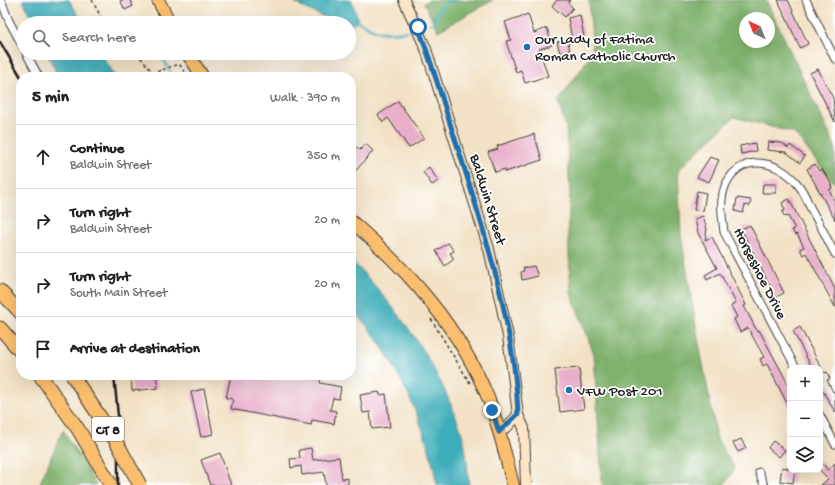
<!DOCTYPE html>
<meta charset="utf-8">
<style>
body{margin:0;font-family:"Gochi Hand",sans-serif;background:#f2f2f2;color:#202124}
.controls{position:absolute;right:12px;bottom:12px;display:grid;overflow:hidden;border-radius:8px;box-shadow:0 4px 16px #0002}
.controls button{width:36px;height:36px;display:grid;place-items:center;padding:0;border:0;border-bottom:1px solid #e0e0e0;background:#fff;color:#202124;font:20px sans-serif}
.compass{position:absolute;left:739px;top:12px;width:36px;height:36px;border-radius:50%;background:#fff;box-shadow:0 4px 16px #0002;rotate:317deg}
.stop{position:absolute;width:12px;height:12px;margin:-9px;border:3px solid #1f6fb2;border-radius:50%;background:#fff}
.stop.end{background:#1f6fb2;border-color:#fff;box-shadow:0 1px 4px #0008}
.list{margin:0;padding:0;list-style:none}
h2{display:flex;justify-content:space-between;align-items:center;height:52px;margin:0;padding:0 16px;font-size:17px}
h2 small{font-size:13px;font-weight:400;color:#757577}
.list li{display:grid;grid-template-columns:26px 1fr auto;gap:12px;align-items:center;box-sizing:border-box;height:64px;padding:0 16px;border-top:1px solid #e0e0e0}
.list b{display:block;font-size:15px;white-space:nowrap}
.list p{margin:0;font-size:13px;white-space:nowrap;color:#757577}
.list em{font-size:13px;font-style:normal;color:#757577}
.icon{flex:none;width:22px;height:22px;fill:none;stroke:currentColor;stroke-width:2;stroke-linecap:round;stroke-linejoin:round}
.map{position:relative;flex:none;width:835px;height:485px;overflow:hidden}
.search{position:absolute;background:#fff;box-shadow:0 4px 16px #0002;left:16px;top:16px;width:340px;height:44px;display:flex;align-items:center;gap:10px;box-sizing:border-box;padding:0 14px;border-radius:22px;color:#757577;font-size:15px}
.panel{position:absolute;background:#fff;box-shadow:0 4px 16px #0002;left:16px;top:72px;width:340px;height:308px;border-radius:16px}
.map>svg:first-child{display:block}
.forest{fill:#7eb16c;stroke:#4d6644;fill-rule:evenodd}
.water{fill:#3eadba;stroke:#2d646b}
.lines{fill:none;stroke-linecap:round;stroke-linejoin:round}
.stream{stroke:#3eadba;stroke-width:2.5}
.building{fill:#e8aeca}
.street-casing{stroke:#3c3a35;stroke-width:9}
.secondary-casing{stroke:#3c3a35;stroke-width:12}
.primary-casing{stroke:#3c3a35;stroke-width:14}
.highway-casing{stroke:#3c3a35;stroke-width:15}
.path{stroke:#3c3a35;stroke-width:1.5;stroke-dasharray:3 3;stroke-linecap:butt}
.street{stroke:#fff;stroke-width:7}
.secondary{stroke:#fde5c5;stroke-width:10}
.primary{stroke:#fbbe6e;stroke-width:12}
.highway{stroke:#fbbe6e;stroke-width:13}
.rail{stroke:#1c1c1c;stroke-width:2.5}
.highway-bridge-casing{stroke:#3c3a35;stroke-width:15;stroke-linecap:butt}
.highway-bridge{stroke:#fbbe6e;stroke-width:13}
.route{stroke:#1f6fb2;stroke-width:5}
.poi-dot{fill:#1f6fb2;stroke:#fff;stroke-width:1.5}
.labels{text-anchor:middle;stroke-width:3.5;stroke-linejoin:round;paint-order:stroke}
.shield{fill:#fff;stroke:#606060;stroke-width:1}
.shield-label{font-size:14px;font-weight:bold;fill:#1c1c1c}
.poi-label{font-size:15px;fill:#1c1c1c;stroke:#fff;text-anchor:start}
.street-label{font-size:15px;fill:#1c1c1c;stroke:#fff}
</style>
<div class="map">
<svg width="835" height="485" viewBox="0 0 835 485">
<rect width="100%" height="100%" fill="#fff"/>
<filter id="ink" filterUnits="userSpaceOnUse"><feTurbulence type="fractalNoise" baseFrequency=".025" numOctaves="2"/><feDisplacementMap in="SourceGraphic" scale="8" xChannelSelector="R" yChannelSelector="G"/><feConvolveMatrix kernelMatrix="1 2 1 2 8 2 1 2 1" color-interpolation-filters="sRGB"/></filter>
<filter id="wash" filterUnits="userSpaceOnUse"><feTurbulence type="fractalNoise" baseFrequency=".012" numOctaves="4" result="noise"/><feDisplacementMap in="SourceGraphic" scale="16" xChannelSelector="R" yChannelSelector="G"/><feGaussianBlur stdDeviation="0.9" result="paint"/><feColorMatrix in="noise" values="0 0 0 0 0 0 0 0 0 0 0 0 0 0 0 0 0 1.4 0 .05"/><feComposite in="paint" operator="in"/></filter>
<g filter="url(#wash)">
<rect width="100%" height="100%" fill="#f2e1c4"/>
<path class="forest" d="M429,0H493L438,31L424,3Z
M589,0H766L835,146V184L794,133L734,117L678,170L681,235L698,338L717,439L735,469L724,485H602L594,354L571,293L568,232L570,192L566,126L558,102L593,52ZM745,18H769V42H745Z
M63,430L96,485H39Z"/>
<path class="water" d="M23,0H69L83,23H33Z
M292,0H351L358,18L356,23L349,25V23C336,23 302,9 292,0Z
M47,53H101L116,77H58Z
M351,260C399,309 439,365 461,431C467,447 467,468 469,485H437C434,468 430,451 424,434C413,399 380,333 351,310Z"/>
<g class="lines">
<path class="stream" d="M355,21H358C378,34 383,34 407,31
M430,24L434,22C435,10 444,2 456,0
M160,53L173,77"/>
</g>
<g id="blocks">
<path class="building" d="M120,0H130L133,6L125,10Z
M557,0H570L568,3L573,8L565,17L552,6Z
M778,0H788L808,44L800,48Z
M528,14L534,33L547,28L552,45L539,49L548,76L525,83L521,70L516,72L506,41L511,40L505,22Z
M580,15L584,37L572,39L568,18Z
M567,39L570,50L560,53L557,42Z
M818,69L833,98L835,122L810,73Z
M398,101L424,138L409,148L388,118L383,122L378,115Z
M534,134L542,160L505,172V169L495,172L488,152L498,149L497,146Z
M768,142L782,143L788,148L790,145L805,156L800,163L786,152L767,150Z
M351,143L360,150L366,144L373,151L351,176Z
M755,143L756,151L741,154L740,146Z
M710,157L719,160L709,182L697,177Z
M815,164L819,171L822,169L830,182L832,188L829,190L835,201V220L807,169Z
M429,167L438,181L432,185L423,172Z
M763,184H776V193H762Z
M697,191L706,193L703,211L694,210Z
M737,198L751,200L750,206L745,205L743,213L735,211Z
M789,199L835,289V307L806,253L803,255L800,249L804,247L797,234L795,235L792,230L795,229L788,216L785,217L782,212L785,210L782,203Z
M703,216L707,229L705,240L712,237L746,305L744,306L757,331L759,330L785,378L790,390V409L767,364L763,366L760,359L764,357L748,328L740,332L734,319L737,317L731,306L736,303L720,273L707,280L705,275L717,268L698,233L695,219Z
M750,225L784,293L776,297L741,229Z
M448,243L454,251L450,253L454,259L445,266L436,251Z
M534,266L538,276L522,280L521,272L524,271L523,268Z
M800,327L824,373L827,372L830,379L827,380L833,392L835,391V412L820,386V368H812L793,331Z
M579,368L584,409L560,412L555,370Z
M131,375H156L158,388L132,391Z
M231,375L321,376L320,383L341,387L339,399L333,398L330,410L336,411L334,424L312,420L311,425L231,409L233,399L226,398Z
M204,389L213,434L201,437L191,392Z
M379,392L380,395L386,394L390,427L372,429L370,412L363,413L360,395Z
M741,439L746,448L738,452L733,443Z
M773,441L785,450L779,457L768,448Z
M311,448L313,460L339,457L342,479L348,478V485H326L324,472L302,475L301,466L291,468L290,459L300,458L299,450Z
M220,453L231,485H210L201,460Z
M820,461L828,470L835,463V485H821L828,479L820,470Z
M782,467L795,470L793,483L780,481Z"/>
</g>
</g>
<g filter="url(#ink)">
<use href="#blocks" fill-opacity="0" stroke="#3c3a35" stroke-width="1"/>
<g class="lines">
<g class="street-casing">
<path id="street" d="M1,0L9,21L23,47
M806,0L835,59
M26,53L39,77
M796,368L724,232C722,216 719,199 726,184C742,151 781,161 799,186C804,192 807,200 810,207C819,223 827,238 835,254
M820,415L835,444
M759,472L764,485"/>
</g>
<g class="secondary-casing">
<path id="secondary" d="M404,0L426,49L489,249L508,336L518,415L524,428L526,485
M499,432L507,427L518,415"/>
</g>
<g class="primary-casing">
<path id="primary" d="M158,0L170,23
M187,53L203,77
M351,221C409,271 460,328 489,400C499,427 506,457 513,485"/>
</g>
<g class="highway-casing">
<path id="highway" d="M0,291L21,313
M0,328L21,352
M40,375L78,429L111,485"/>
</g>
<path class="path" d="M92,0L104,23
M137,53L153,73L179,64L189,77
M431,319L470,383"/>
<use href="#street" class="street"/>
<use href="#secondary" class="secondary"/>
<use href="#primary" class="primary"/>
<use href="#highway" class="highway"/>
<path class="rail" d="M0,42L21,77
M114,375L118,416V485"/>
<g class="highway-bridge-casing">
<path id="highway-bridge" d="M72,375L116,441L140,485"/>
</g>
<use href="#highway-bridge" class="highway-bridge"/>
</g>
</g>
<g class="lines" filter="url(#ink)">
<path class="route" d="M418,27C433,65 444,106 457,145C484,230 515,325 518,414L499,432L492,410"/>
</g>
<g class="poi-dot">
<circle cx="527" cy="47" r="4"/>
<circle cx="569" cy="390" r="4"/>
</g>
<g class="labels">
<rect class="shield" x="92" y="417" width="32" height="24" rx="3"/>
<g class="shield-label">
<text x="108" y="434">CT 8</text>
</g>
<g class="poi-label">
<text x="535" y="43">Our Lady of Fatima<tspan x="535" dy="17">Roman Catholic Church</tspan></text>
<text x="577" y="395">VFW Post 201</text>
</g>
<g class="street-label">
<text transform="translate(489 199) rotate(73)" y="5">Baldwin Street</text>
<text transform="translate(761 273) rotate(63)" y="5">Horseshoe Drive</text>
</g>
</g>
</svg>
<div class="controls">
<button>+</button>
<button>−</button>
<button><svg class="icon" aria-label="layers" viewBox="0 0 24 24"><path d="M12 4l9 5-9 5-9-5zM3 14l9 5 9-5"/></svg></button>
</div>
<svg class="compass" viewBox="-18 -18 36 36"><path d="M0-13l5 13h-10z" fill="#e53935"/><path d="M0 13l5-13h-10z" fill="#757577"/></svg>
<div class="stop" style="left:418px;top:27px"></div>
<div class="stop end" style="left:492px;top:410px"></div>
<div class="search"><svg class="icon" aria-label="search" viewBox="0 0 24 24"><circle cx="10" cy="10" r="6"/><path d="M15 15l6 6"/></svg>Search here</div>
<section class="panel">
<h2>5 min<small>Walk · 390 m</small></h2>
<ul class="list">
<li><svg class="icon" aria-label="ahead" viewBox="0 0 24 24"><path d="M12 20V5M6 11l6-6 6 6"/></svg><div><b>Continue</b><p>Baldwin Street</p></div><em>350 m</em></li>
<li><svg class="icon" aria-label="right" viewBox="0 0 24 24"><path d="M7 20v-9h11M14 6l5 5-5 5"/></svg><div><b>Turn right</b><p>Baldwin Street</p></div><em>20 m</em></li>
<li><svg class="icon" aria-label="right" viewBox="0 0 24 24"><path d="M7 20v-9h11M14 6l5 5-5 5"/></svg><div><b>Turn right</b><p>South Main Street</p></div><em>20 m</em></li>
<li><svg class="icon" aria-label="arrive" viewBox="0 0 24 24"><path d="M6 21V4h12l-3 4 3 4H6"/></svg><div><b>Arrive at destination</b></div></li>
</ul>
</section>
</div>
